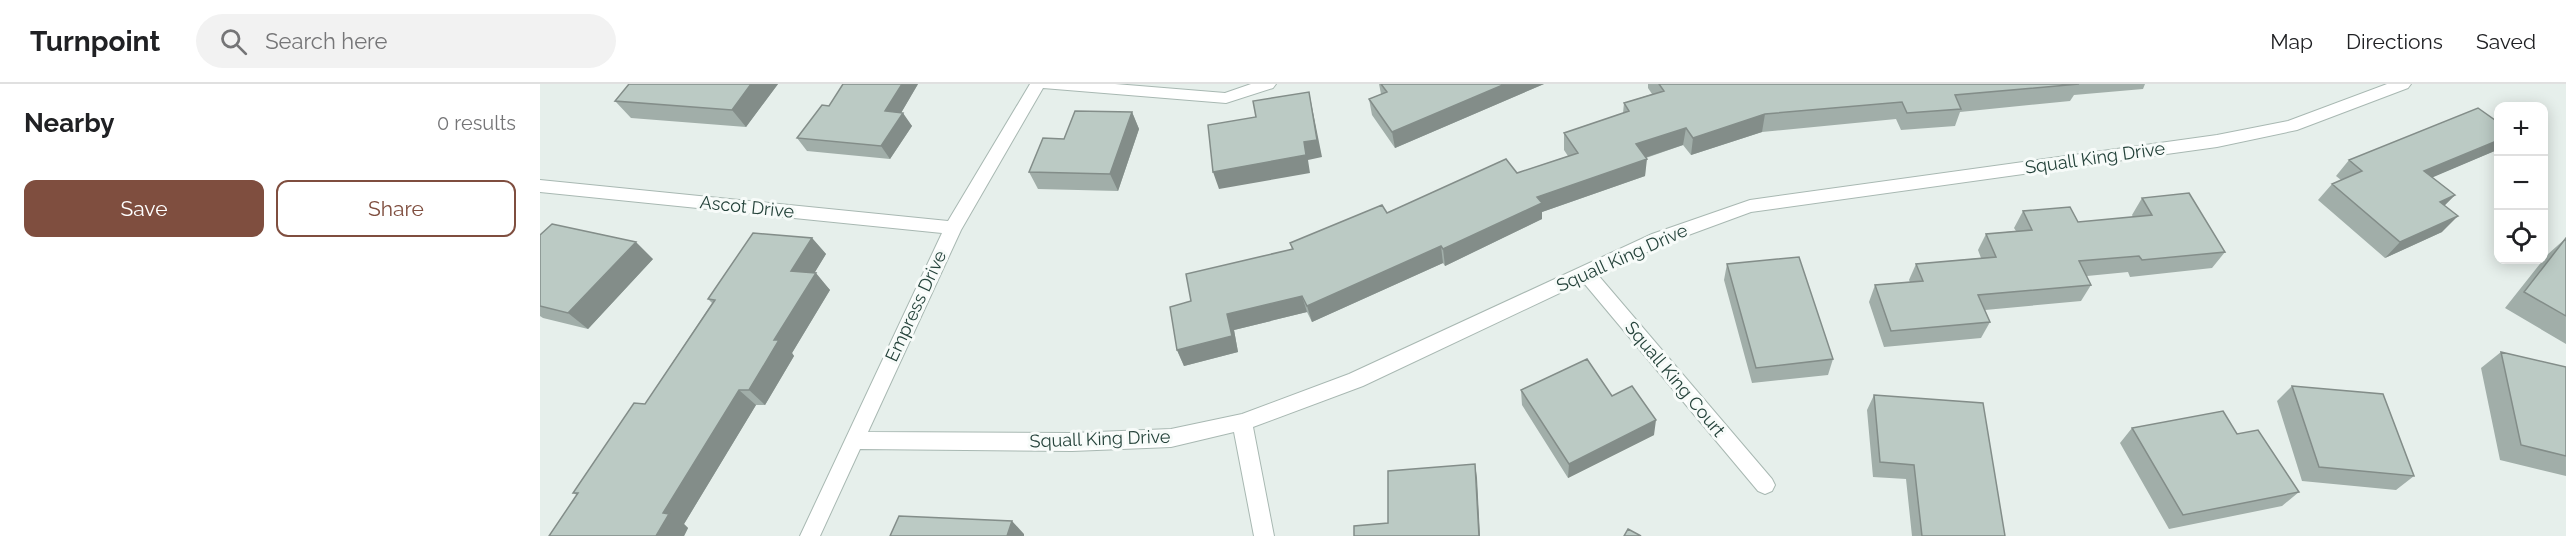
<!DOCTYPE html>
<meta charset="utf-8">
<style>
body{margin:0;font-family:Raleway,sans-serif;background:#f2f2f2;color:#202124}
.controls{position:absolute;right:18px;top:18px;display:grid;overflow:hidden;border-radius:12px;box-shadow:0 3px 15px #0003}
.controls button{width:54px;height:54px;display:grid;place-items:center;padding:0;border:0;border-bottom:2px solid #e0e0e0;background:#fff;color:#202124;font:30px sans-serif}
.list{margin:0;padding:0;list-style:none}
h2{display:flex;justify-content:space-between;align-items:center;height:78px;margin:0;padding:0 24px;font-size:26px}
h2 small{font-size:20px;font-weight:400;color:#757577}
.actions{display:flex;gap:12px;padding:18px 24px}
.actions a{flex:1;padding:14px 0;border:2px solid #7f4e3f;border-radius:12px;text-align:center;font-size:21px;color:#7f4e3f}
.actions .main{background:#7f4e3f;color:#fff}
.icon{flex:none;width:33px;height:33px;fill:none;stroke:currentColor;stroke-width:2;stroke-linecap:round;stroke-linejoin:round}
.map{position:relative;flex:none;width:2026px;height:452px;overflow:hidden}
header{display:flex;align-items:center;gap:36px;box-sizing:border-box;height:84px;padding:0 30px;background:#fff;border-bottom:2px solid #e0e0e0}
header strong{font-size:28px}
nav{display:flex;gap:33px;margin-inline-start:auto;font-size:21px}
.search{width:420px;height:54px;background:#f2f2f2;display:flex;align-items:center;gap:15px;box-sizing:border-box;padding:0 21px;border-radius:33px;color:#757577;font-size:22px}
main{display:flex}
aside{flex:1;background:#fff}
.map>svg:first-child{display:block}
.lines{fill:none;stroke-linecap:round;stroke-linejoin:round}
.minor-casing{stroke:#a8b8b2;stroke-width:2}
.minor{fill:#fff;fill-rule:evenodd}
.wall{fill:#a1aea9}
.shaded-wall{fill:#838d89}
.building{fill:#bbcac4;stroke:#838d89;stroke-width:1.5}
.labels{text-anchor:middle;stroke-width:6;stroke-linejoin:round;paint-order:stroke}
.street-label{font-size:18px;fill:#24423a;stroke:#f7fbf9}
</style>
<header>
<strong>Turnpoint</strong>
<div class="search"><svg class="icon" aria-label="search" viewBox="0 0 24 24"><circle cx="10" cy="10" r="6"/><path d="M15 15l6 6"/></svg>Search here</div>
<nav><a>Map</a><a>Directions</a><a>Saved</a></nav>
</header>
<main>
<aside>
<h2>Nearby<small>0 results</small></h2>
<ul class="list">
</ul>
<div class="actions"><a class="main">Save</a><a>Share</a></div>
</aside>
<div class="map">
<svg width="2026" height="452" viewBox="0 0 2026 452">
<rect width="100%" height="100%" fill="#e6efeb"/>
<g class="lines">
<g class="minor-casing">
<path id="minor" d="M490,0H575L685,9L711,0H736L733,4L686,19L503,4L421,146L328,348L532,349L631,345L702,330L809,290L1112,150L1210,116L1677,51L1748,37L1847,0H1871L1868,4L1757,46L1677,63L1211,128L1124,160L1058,191L1232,395L1235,401L1232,407L1225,410L1218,407L1043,198L823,302L713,343L734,452H714L694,348L631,363L532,367L320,365L280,452H260L402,149L0,108V96L408,137Z"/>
</g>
<use href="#minor" class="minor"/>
</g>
<path class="wall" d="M89,0H238L206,43L91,34L75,17Z
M378,0L361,29L372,42L350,75L267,67L257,54L289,22Z
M839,0H1004L855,64L832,31L829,15L841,10Z
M1108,0H1605L1603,5L1534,11L1530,17L1420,28L1415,42L1361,46L1356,35L1222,48L1151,71L1143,61L1106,74L1105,92L1002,128V135L905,182L903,179L772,238L767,228L694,246L698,268L644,282L637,266L651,217L752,165L750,159L847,129L977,89L1028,72L1024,66V49L1083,29L1084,19L1112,10L1108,4Z
M592,28L599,45L578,107L498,105L489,88L524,55Z
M1957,66L1892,93L1915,111L1905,121L1902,148L1845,174L1778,116L1792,100L1801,96L1796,92L1809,76Z
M1602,114L1685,168L1672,184L1590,193L1588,188L1547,192L1551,201L1541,217L1445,226L1450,238L1441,254L1344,263L1329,218L1335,201L1370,198L1369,196L1376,180L1441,174L1438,166L1446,150L1476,147L1474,144L1483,127L1538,138L1593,133L1592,131Z
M0,151L113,175L48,245L3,234L0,232Z
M272,154L286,170L274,189L290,206L252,269L254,272L225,321H216L144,440L148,444L144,452H9L37,411L33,409L105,320L172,219L168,215Z
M2026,154V260L1965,224L2007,171Z
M1187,180L1293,275L1288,291L1212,299L1184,196Z
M1961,268L2026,283V392L1960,376L1941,284Z
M1752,302L1874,392L1856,406L1762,397L1737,317Z
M981,306L1072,312L1114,351L1028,394L982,321Z
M1334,311L1465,452H1372L1366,395L1333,393L1327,326Z
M1592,344L1697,350L1759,408L1742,422L1629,445L1580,359Z"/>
<path class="shaded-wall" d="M211,0H238L206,43L192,26Z
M362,0H378L354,41L345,27Z
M965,0H1004L855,64L852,48Z
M769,8L782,73L768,76L770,89L679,105L673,88L764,58Z
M592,28L599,45L578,107L570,90Z
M363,29L372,42L350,75L341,62Z
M1225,30L1222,48L1151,71L1153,54Z
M1146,44L1143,61L1095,77L1096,60Z
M1959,56V65L1957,66L1870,103L1884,87Z
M1107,75L1105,92L1002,128V135L905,182L903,165L997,113Z
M1915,111L1899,127L1900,118Z
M1918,132L1902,148L1845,174L1860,158Z
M272,154L286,170L266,203L251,187Z
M96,158L113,175L48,245L28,229Z
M901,162L903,179L772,238L767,222Z
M276,189L290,206L252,269L254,272L225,321L209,306L234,256Z
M762,212L767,228L694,246L698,268L644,282L637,266L687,230Z
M199,306L216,321L144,440L148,444L144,452H116L123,429Z
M1116,336L1114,351L1028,394L1029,380Z
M935,380L937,394L940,452H939Z
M472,437L484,450V452H467Z"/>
<path class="building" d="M89,0H211L192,26L75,17Z
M303,0H362L345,27L363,29L341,62L257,54L282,21L289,22Z
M841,0H965L852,48L829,15L847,8Z
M1119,0H1539L1415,11L1421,25L1367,29L1362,18L1225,30L1153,54L1146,44L1096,60L1107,75L997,113L1002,119L903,165L901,162L767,222L762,212L687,230L692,252L637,266L630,223L651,217L646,190L753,165L750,159L842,121L847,129L966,75L977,89L1038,69L1024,49L1089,27L1084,19L1124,7Z
M769,8L777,56L764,58L766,71L673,88L668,41L716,33L713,17Z
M1938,24L1959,39V56L1884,87L1915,111L1900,118L1918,132L1860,158L1792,100L1822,87L1809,76Z
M535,27L592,28L570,90L489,88L503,54L524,55Z
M1649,109L1685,168L1602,176L1599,172L1539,177L1551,201L1438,211L1450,238L1351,247L1335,201L1383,197L1376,180L1456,173L1446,150L1492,146L1483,127L1530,123L1538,138L1612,131L1602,114Z
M12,140L96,158L28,229L0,222V151Z
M213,149L272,154L251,187L276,189L234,256H239L209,306H199L123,429L129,430L116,452H9L38,409H33L94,319L105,320L175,216L168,215Z
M2026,154V232L1984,208Z
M1259,173L1293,275L1216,284L1187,180Z
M1961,268L2026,283V372L1981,361Z
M1047,275L1072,312L1092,302L1116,336L1029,380L981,306Z
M1752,302L1843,310L1874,392L1779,383Z
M1334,311L1443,319L1465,452H1382L1374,381L1340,378Z
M1683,327L1697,350L1718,346L1759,408L1643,431L1592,344Z
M935,380L939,452H814V442L848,439V387Z
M359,432L472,437L467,452H350Z
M1088,445L1101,452H1084Z"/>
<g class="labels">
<g class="street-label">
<text transform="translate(1555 74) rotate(-8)" y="6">Squall King Drive</text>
<text transform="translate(207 123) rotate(6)" y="6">Ascot Drive</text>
<text transform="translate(1082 174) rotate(-24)" y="6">Squall King Drive</text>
<text transform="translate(376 222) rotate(-65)" y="6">Empress Drive</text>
<text transform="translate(1135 295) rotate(50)" y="6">Squall King Court</text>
<text transform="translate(560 355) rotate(-2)" y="6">Squall King Drive</text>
</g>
</g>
</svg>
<div class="controls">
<button>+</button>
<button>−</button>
<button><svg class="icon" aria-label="locate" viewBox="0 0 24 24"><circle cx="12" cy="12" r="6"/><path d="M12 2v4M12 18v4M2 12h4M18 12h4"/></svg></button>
</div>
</div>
</main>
